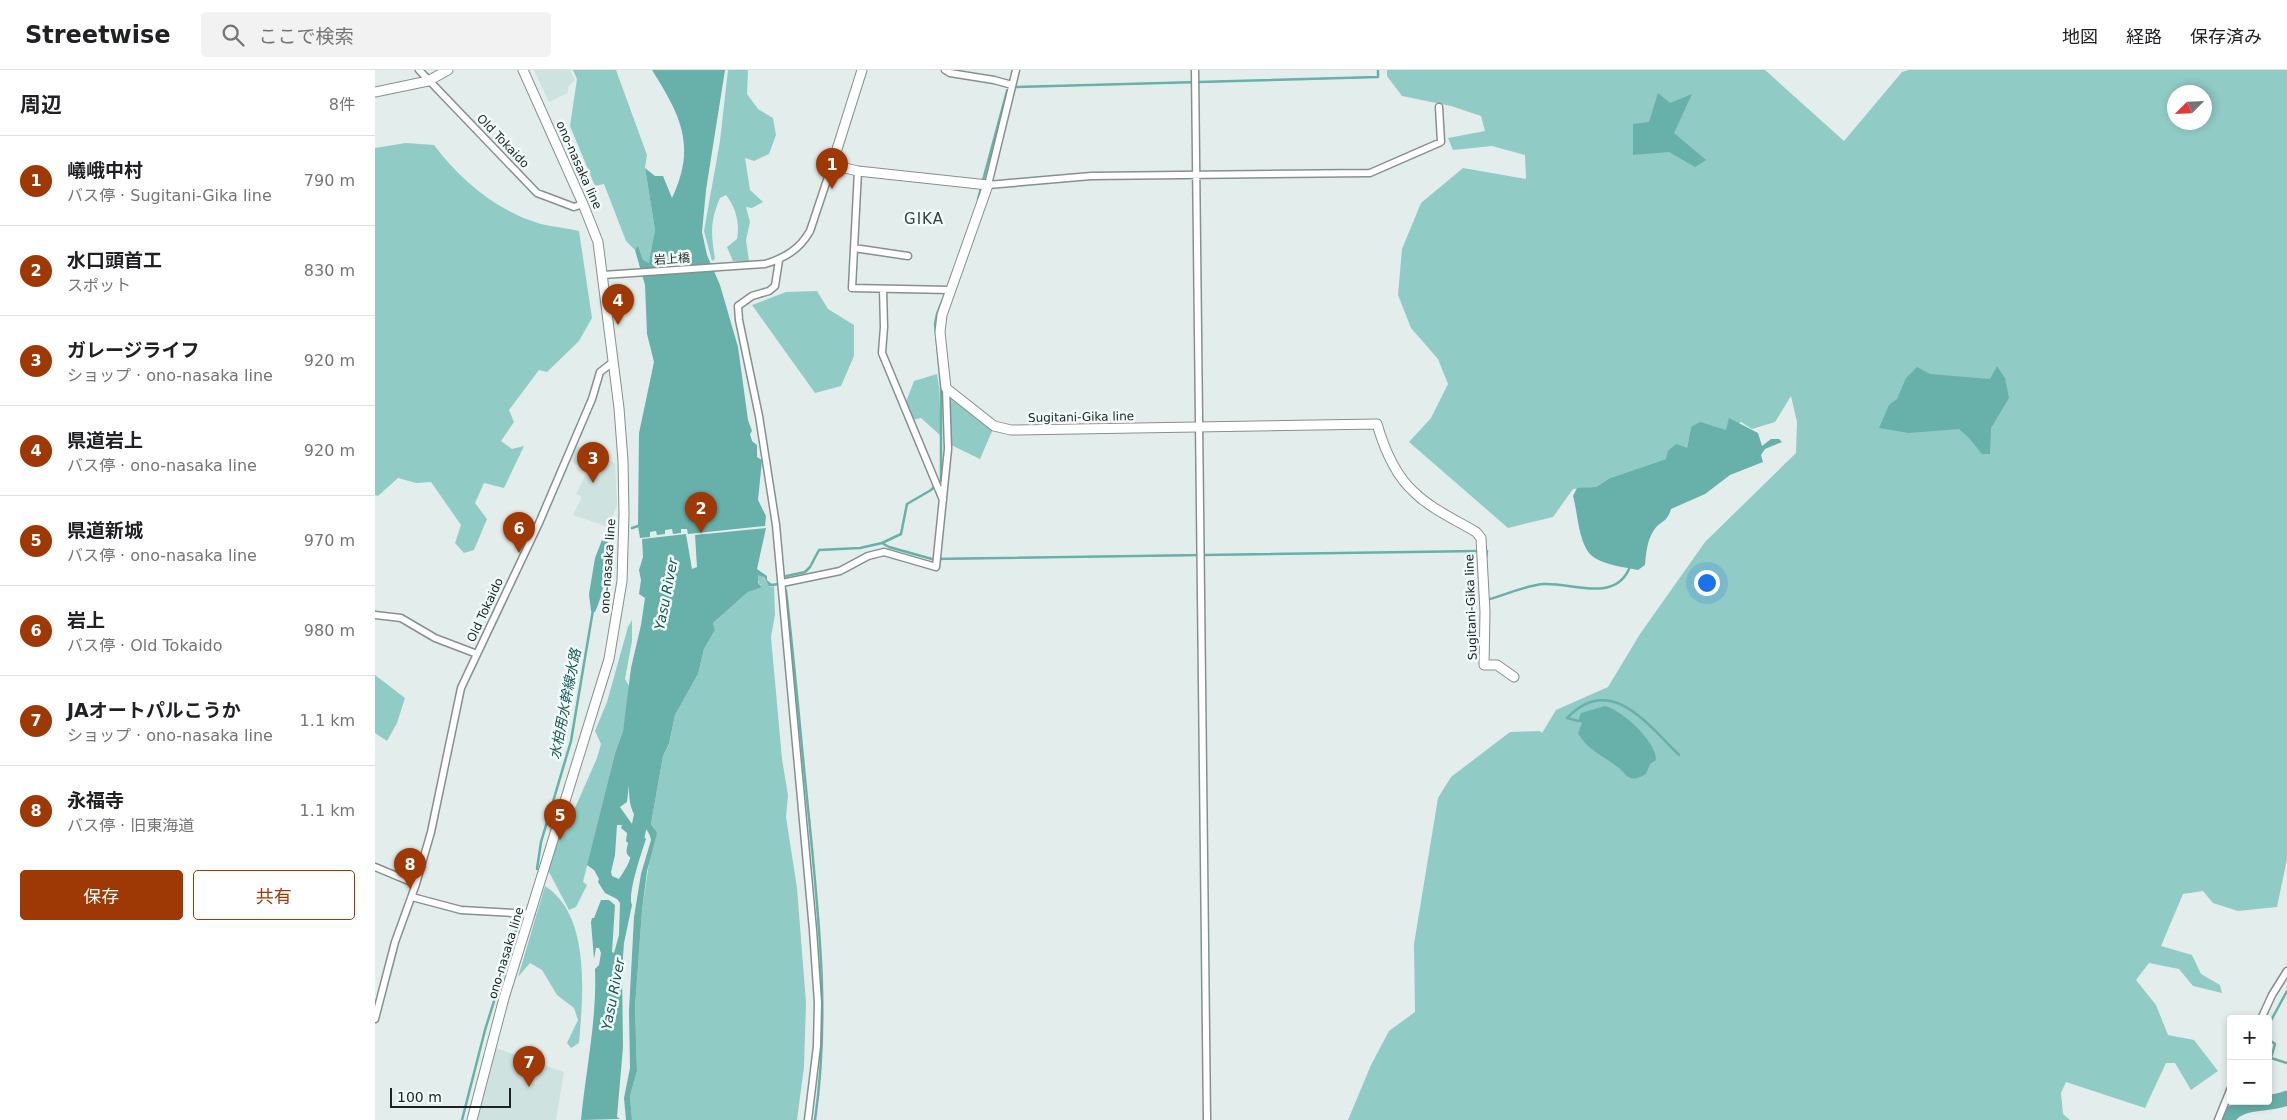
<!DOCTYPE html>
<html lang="ja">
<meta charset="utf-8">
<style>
body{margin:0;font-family:"DejaVu Sans","Noto Sans JP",sans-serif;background:#f2f2f2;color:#202124}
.controls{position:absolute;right:15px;bottom:15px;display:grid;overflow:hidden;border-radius:5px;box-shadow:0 2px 8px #0003}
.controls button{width:45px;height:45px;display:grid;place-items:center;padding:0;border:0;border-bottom:1px solid #e0e0e0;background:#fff;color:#202124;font:25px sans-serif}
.compass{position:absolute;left:1792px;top:15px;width:45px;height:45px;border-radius:50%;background:#fff;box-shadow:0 2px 8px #0003;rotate:246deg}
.scale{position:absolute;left:15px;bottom:12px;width:121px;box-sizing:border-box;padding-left:5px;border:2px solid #1e2222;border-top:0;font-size:14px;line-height:18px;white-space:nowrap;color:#1e2222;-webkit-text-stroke:4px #f0fbfa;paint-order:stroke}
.you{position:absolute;left:1331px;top:512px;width:18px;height:18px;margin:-12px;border:4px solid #fff;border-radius:50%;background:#1a73e8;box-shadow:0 0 0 8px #1a73e833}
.badge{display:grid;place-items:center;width:32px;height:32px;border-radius:50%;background:#9e3905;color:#fff;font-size:16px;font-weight:700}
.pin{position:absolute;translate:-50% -41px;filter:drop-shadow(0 1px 2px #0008)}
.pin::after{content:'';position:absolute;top:26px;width:18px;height:15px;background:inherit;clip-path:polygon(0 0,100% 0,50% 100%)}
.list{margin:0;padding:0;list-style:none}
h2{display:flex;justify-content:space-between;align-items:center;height:65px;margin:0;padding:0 20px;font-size:21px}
h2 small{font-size:16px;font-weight:400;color:#757577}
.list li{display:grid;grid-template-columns:32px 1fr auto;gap:15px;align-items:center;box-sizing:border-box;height:90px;padding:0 20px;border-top:1px solid #e0e0e0}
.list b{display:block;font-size:19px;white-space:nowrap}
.list p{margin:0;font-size:16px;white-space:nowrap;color:#757577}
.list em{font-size:16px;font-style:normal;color:#757577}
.actions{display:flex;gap:10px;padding:15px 20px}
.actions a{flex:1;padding:11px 0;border:1px solid #9e3905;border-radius:5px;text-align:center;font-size:18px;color:#9e3905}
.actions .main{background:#9e3905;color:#fff}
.icon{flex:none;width:28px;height:28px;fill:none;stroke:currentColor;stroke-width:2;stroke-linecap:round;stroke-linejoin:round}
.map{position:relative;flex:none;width:1912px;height:1050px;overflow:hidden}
header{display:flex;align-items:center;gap:30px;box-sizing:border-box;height:70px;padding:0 25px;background:#fff;border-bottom:1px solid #e0e0e0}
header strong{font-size:24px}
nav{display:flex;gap:28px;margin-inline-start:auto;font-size:18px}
.search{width:350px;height:45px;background:#f2f2f2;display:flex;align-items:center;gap:12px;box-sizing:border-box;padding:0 18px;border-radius:5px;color:#757577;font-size:19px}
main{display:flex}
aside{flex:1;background:#fff}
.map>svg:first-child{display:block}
.built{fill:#cee2e0}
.green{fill:#90cbc6;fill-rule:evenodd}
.water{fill:#68b0aa;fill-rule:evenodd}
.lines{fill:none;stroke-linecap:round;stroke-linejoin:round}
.stream{stroke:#68b0aa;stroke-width:2.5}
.river{stroke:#68b0aa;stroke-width:15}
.minor-casing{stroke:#86908f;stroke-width:9}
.secondary-casing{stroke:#86908f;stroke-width:11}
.minor{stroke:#fff;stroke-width:6}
.secondary{stroke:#fff;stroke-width:9}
.labels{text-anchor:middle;stroke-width:5;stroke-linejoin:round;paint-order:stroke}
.street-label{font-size:12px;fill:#1e2222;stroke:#f0fbfa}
.water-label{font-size:14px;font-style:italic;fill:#175652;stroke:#f0fbfa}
.quarter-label{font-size:15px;letter-spacing:1px;fill:#384140;stroke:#f0fbfa}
</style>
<header>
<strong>Streetwise</strong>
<div class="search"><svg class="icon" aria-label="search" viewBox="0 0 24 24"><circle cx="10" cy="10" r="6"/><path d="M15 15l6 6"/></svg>ここで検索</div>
<nav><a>地図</a><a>経路</a><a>保存済み</a></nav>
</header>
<main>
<aside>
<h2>周辺<small>8件</small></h2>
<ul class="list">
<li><span class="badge">1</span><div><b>嶬峨中村</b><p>バス停 · Sugitani-Gika line</p></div><em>790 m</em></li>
<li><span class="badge">2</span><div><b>水口頭首工</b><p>スポット</p></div><em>830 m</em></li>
<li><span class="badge">3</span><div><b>ガレージライフ</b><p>ショップ · ono-nasaka line</p></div><em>920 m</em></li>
<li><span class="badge">4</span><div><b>県道岩上</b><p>バス停 · ono-nasaka line</p></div><em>920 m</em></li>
<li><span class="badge">5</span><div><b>県道新城</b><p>バス停 · ono-nasaka line</p></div><em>970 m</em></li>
<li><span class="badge">6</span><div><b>岩上</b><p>バス停 · Old Tokaido</p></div><em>980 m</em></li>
<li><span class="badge">7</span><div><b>JAオートパルこうか</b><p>ショップ · ono-nasaka line</p></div><em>1.1 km</em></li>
<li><span class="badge">8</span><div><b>永福寺</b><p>バス停 · 旧東海道</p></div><em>1.1 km</em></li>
</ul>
<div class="actions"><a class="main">保存</a><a>共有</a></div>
</aside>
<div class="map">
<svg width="1912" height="1050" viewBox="0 0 1912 1050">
<rect width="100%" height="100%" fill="#e3eeec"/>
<path class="built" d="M159,0H195L200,10L193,17V23L174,32Z
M202,376L240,393L242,435L233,457L198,445L207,427L201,424L212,402L196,391Z
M121,978L189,1002L181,1050H101Z"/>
<path class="green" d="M198,0H241L272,85L270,98L280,160L276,191L273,193L268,190L263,177L260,180L251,171L229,114L220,116L195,56L202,9Z
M353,0H373L372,24L383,39L398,48L401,65L394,84L379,91L370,88L375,120L388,132L377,138L371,137L375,152L371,170L374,191H358L352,177L362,169C365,153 361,138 351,125L345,128C335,151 336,164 340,189L337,191L329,161L345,71Z
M1012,0H1390L1469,71L1527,2L1534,0H1912V789L1902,837L1863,841L1838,833L1828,821L1808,824L1786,876L1817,885L1826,904L1845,915L1847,923L1818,916L1804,899L1774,893L1761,910L1781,935L1793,965L1819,970L1843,1001L1816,1020L1800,993H1791L1770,1038L1691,1012L1686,1023L1688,1044L1695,1050H973L996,995L1014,961L1040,942L1039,874L1063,728L1076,707L1135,662L1165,661L1167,663L1181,640L1233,617L1265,564L1330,472L1421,383L1422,352L1416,326L1400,352L1377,359L1366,352L1352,360L1316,357L1312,378L1291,389L1235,408L1221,417L1198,419L1178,447L1133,458L1034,372L1056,348L1073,314L1063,289L1036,258L1023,225L1027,179L1046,133L1088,98L1151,109L1150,85L1117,76L1078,80L1073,68L1110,61L1106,46L1076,36L1027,26L1012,6ZM1800,22H1830V52H1800Z
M31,73L59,75C85,110 123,142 166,154C179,157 191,158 204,161L217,248L204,271L172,302L164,300L134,340L139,352L126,371L137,379L149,376L129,418L109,413L100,433L112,449L99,480L89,483L80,473L86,455L56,412L41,413L23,408L3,426L0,425V78Z
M442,221L453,239L479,255V286L466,316L440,323L377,235L411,222Z
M562,304L564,317L566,366L546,348L537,350L531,332L539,311Z
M575,328H580L618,359L605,389L576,375Z
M382,505H387L395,517L399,516L400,545L396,567L407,689L413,725L411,747L422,818L431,933L429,997L422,1050H257L255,1026L262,1001L260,937L267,841L279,758L276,754L288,686L294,675L300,645L323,604L329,579L340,560L338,553L373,522L387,515L384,514Z
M257,550V571L250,609L254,616L252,637L248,661L240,683L208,812L212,815L201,837L194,840L173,800L191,735L200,738L222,688L226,674L220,661L232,632L253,557Z
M0,605L30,628L22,653L12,671L0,663Z
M170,816C216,845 208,926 204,973L196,978L192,973L203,950L199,938L182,925L167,900L155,893L143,907Z"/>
<path class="water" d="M277,0H350L331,120L327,162L332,185L345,215L363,277L373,350L377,361L375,364L377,371L382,375V387L387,390L383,430L391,446L390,456L313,464L312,459H306V463L298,464L297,459L290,460V464L282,465L281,461L275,462V467L265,468L263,456L264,363L279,292L272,264L270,215L260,180L263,176L268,190L274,193L280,160L270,98L280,106H288L297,128C322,75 305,45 277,0Z
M1283,23L1295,33L1317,24L1299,63L1331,90L1320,97L1294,82L1258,85V54L1274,52Z
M1622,296L1630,308L1634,328L1616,358L1615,384H1607L1594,368L1584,359L1534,363L1504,358L1514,335L1522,329L1531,308L1542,297L1555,304L1615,309Z
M1354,348L1383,363L1387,376L1396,369H1404L1407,372L1390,379L1386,385L1388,392L1355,405L1330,424L1296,439C1292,453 1286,450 1279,460C1272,470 1271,484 1270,495L1263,500C1249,497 1228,495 1217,486C1203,473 1203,443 1198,426L1202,418L1221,417L1235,408L1291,389L1293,381L1301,374L1312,378L1316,357L1325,352L1351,360Z
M391,458L382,499L392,506V510L399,516H394L389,507L383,505V513L387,517L373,522L338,553L340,560L329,579L323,604L300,645L294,674L288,686L276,754L282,763L272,801L267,841L260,937L262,1001L255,1026L257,1050H251L249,1028L255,998L254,941L259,847L266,804L276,770C275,760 265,754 260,746C254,736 254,725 254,715L252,732L245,737L262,761L271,769C267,781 252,825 257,835L249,873L247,901L248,977L242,1047L245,1049L206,1050C211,999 222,949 220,899L224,895L226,883L224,878H221L219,889L216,852L217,848H219L226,830H234L240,835L237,882L239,883L244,865L245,833L242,829L230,823L223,812L224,809L219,800L212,795L240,683L248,661L256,598L266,555L270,528L264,524L266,510L264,500L268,487L267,469L311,464L317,499L322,497L320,465ZM242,755H247L246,758L252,763L251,771C263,782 251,798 244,809L237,806L236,802L240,785Z
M227,470L233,472C231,496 231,519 220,542L216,541L214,524L220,488Z
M1230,636C1247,640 1282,672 1281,690L1275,694L1271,704C1267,706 1260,710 1256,708C1251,707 1248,701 1244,698C1229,686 1212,680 1203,663L1207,653L1203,651L1206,643Z"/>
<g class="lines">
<path class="stream" d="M603,129L632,21L641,17L1003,7V0
M257,458L263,456
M507,473L526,464L532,434L556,420L566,410V317L560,254L562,244L576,208
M407,507L430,502L435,497L444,480L485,478L507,473L514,477L557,489L1104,481H1112L1111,488
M395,515L405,514
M408,518L411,521C420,597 426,672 434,748C444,851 455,946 440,1050
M1112,530C1130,525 1149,516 1168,514C1196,512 1239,533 1254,499
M1203,651L1192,648C1236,602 1274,656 1304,685
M162,799L166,772L196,671L218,540
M1893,956L1912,921
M1893,969L1900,974L1896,988L1912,993
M87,1050L110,960L145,848"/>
<path class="river" d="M259,781L269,733
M1852,1050C1864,1028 1892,1037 1912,1028"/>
<g class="minor-casing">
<path id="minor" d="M44,0L162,123L199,137L208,134
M570,0L575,3L619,10L637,15
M641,0L613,115L716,106L995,103L1066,72L1064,37
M820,0L832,1050
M483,101L477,218L575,220
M479,178L533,186
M404,190L400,216L394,221L377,226L363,236L364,250L384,346L401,455L438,860L443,933L442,976L433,1050
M228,205L390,194C410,188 425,179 435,161L457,95
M508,219L509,257L507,283L568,430
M407,513L465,501L493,486L509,482L561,497L573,379L571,318
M0,545L26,548L60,568L102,584
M0,797L41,814
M37,827L86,840L156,844
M0,949L20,872L41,814L56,762L86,618L164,453L217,329L225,302L238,292
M1886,949L1897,925L1912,901
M1843,1050L1856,1018"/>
</g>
<g class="secondary-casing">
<path id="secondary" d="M487,0L457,95L483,101L613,115L567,245L565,262L571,318L619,356L636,360L1002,354C1009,378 1021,406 1039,422C1056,439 1081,450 1101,462L1106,468L1110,542L1109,595H1122L1139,607
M0,22L53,11L73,0
M97,1050L129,928L234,589L247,511L249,444L248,391L244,338L223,172L208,134L148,0"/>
</g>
<use href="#minor" class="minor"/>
<use href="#secondary" class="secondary"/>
</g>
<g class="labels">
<g class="street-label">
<text transform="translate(128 71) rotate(46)" y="4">Old Tokaido</text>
<text transform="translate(204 95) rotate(66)" y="4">ono-nasaka line</text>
<text transform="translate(297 189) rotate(-4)" y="4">岩上橋</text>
<text transform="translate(706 347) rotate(-1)" y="4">Sugitani-Gika line</text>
<text transform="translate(233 496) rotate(-86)" y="4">ono-nasaka line</text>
<text transform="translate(1096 537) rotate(-92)" y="4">Sugitani-Gika line</text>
<text transform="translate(110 540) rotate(-65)" y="4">Old Tokaido</text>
<text transform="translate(131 883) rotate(-73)" y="4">ono-nasaka line</text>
</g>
<g class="water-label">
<text transform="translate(291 524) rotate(-79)" y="5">Yasu River</text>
<text transform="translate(190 634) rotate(-79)" y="5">水柏用水幹線水路</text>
<text transform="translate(238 924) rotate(-79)" y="5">Yasu River</text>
</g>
<g class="quarter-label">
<text x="549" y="154">GIKA</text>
</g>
</g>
</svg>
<div class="controls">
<button>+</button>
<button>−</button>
</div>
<svg class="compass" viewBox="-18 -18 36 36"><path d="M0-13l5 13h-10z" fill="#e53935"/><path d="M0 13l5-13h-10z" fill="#757577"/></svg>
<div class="scale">100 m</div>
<div class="you"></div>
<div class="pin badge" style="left:457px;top:119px">1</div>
<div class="pin badge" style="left:326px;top:463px">2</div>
<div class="pin badge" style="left:218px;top:413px">3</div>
<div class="pin badge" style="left:243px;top:255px">4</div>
<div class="pin badge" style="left:185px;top:770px">5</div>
<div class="pin badge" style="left:144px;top:483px">6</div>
<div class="pin badge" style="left:154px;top:1017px">7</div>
<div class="pin badge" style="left:35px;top:819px">8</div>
</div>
</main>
